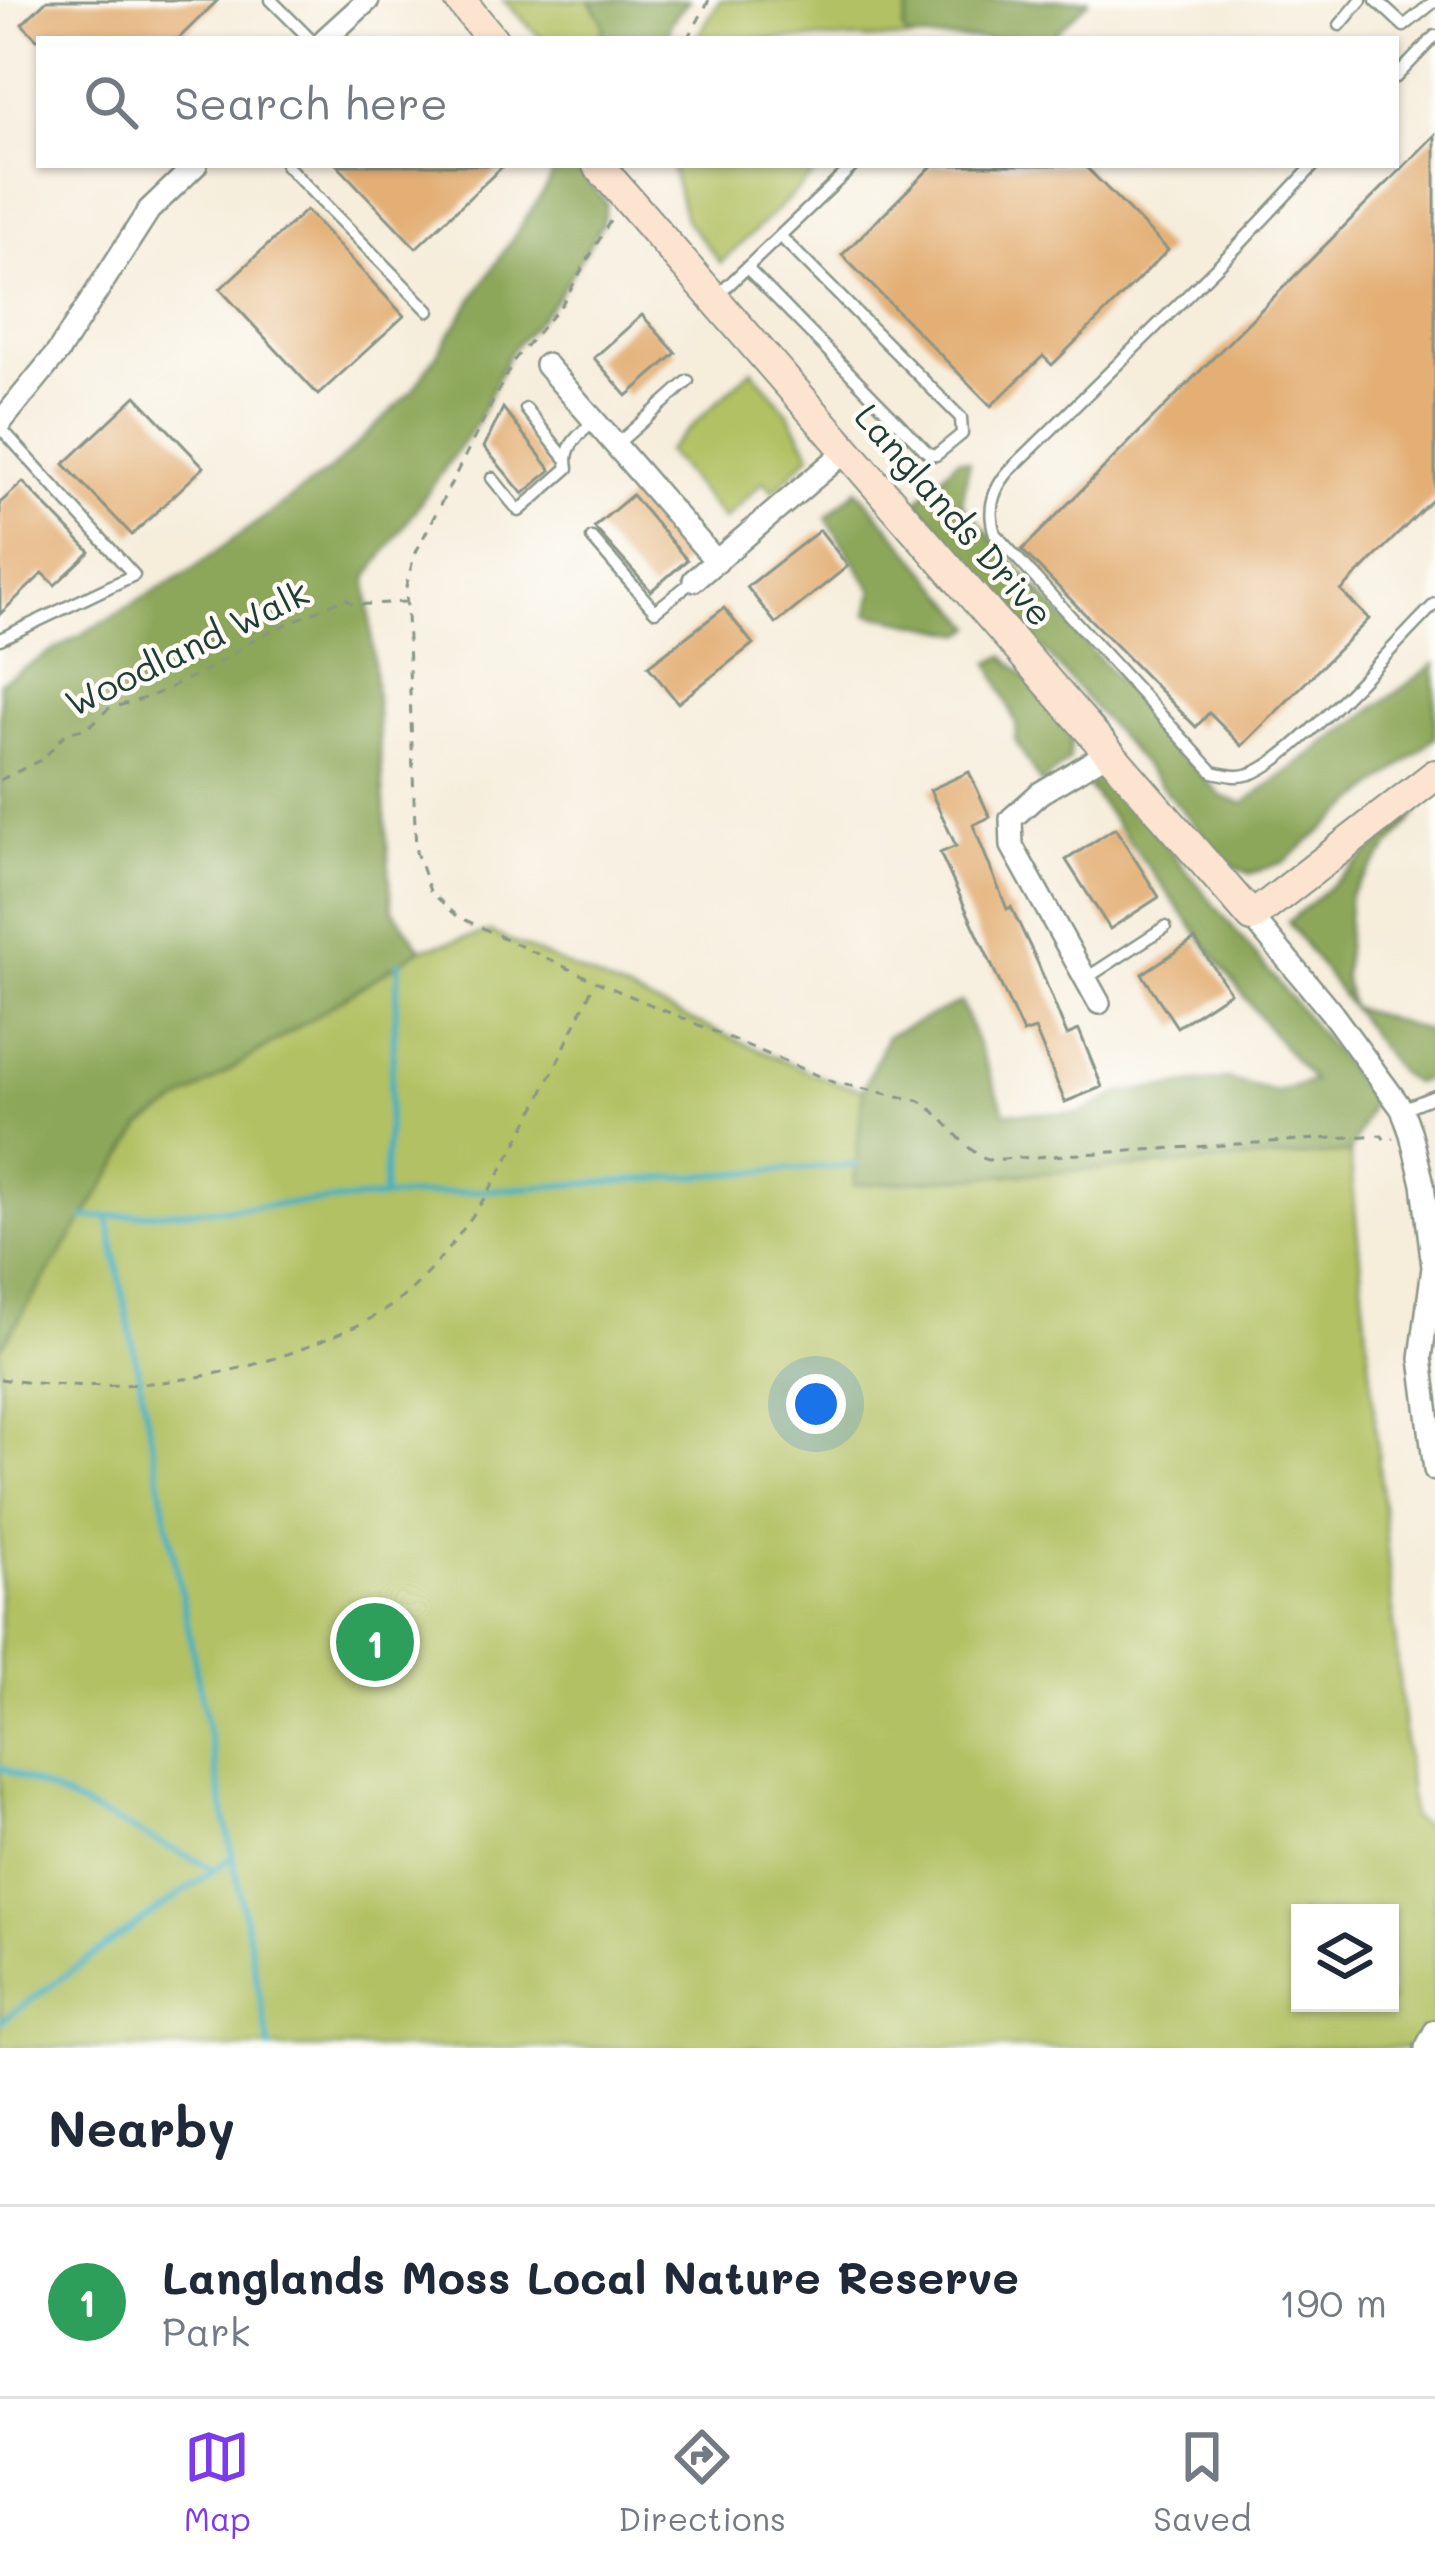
<!DOCTYPE html>
<style>
body{margin:0;font-family:Mali,sans-serif;background:#f6f6f7;color:#1f2937}
.controls{position:absolute;right:36px;bottom:36px;display:grid;overflow:hidden;border-radius:0px;box-shadow:0 3px 9px #0004}
.controls button{width:108px;height:108px;display:grid;place-items:center;padding:0;border:0;border-bottom:3px solid #e0e1e3;background:#fff;color:#1f2937;font:60px sans-serif}
.you{position:absolute;left:816px;top:1404px;width:42px;height:42px;margin:-30px;border:9px solid #fff;border-radius:50%;background:#1a73e8;box-shadow:0 0 0 18px #1a73e833}
.badge{display:grid;place-items:center;width:78px;height:78px;border-radius:50%;background:#7c3aed;color:#fff;font-size:39px;font-weight:700}
.pin{position:absolute;translate:-50% -50%;border:6px solid #fff;box-shadow:0 3px 12px #0006}
.list{margin:0;padding:0;list-style:none}
h2{display:flex;justify-content:space-between;align-items:center;height:156px;margin:0;padding:0 48px;font-size:51px}
h2 small{font-size:39px;font-weight:400;color:#747a83}
.list li{display:grid;grid-template-columns:78px 1fr auto;gap:36px;align-items:center;box-sizing:border-box;height:192px;padding:0 48px;border-top:3px solid #e0e1e3}
.list b{display:block;font-size:45px;white-space:nowrap}
.list p{margin:0;font-size:39px;white-space:nowrap;color:#747a83}
.list em{font-size:39px;font-style:normal;color:#747a83}
.icon{flex:none;width:66px;height:66px;fill:none;stroke:currentColor;stroke-width:2;stroke-linecap:round;stroke-linejoin:round}
.map{position:relative;flex:none;width:1435px;height:2048px;overflow:hidden}
.search{position:absolute;background:#fff;box-shadow:0 3px 9px #0004;left:36px;right:36px;top:36px;height:132px;display:flex;align-items:center;gap:30px;box-sizing:border-box;padding:0 42px;border-radius:0px;color:#747a83;font-size:45px}
.sheet{height:348px;background:#fff}
nav{display:flex;justify-content:space-around;align-items:center;box-sizing:border-box;height:168px;border-top:3px solid #e0e1e3;background:#fff;font-size:33px;color:#747a83}
nav a{display:grid;justify-items:center;gap:6px}
nav .on{color:#7c3aed}
.map>svg:first-child{display:block}
.green{fill:#b2c164;stroke:#687f4c;stroke-width:3;fill-rule:evenodd}
.forest{fill:#8da75a;stroke:#567247;stroke-width:3}
.lines{fill:none;stroke-linecap:round;stroke-linejoin:round}
.stream{stroke:#42b0be;stroke-width:6}
.building{fill:#e3af75}
.lane-casing{stroke:#8a9588;stroke-width:15}
.street-casing{stroke:#8a9588;stroke-width:26}
.secondary-casing{stroke:#8a9588;stroke-width:34}
.path{stroke:#8a9588;stroke-width:3;stroke-dasharray:9 9;stroke-linecap:butt}
.lane{stroke:#fff;stroke-width:10}
.street{stroke:#fff;stroke-width:21}
.secondary{stroke:#fde4d1;stroke-width:30}
.labels{text-anchor:middle;stroke-width:9;stroke-linejoin:round;paint-order:stroke}
.street-label{font-size:36px;fill:#1f3d34;stroke:#fdfcf7}
</style>
<div class="map">
<svg width="1435" height="2048" viewBox="0 0 1435 2048">
<rect width="100%" height="100%" fill="#fdfcf7"/>
<filter id="ink" filterUnits="userSpaceOnUse"><feTurbulence type="fractalNoise" baseFrequency=".00833" numOctaves="2"/><feDisplacementMap in="SourceGraphic" scale="24" xChannelSelector="R" yChannelSelector="G"/><feConvolveMatrix kernelMatrix="1 2 1 2 8 2 1 2 1" color-interpolation-filters="sRGB"/></filter>
<filter id="wash" filterUnits="userSpaceOnUse"><feTurbulence type="fractalNoise" baseFrequency=".004" numOctaves="4" result="noise"/><feDisplacementMap in="SourceGraphic" scale="48" xChannelSelector="R" yChannelSelector="G"/><feGaussianBlur stdDeviation="2.7" result="paint"/><feColorMatrix in="noise" values="0 0 0 0 0 0 0 0 0 0 0 0 0 0 0 0 0 1.4 0 .05"/><feComposite in="paint" operator="in"/></filter>
<g filter="url(#wash)">
<rect width="100%" height="100%" fill="#f6eddb"/>
<path class="green" d="M503,0H590L603,22V39H542Z
M720,0H911L903,29L909,39H696Z
M671,165H824L721,263L685,219Z
M752,369L789,414L811,454L773,492L764,481L724,520L666,451Z
M490,932L833,1082L863,1089L855,1185L1350,1153L1412,1817L1435,1831V2048H0V1349L143,1125L421,949ZM1300,1913H1390V2003H1300Z"/>
<path class="forest" d="M590,0H689L671,22L668,39H603V22Z
M911,0H1088L1089,1L1049,39H909L903,30Z
M554,165H572L607,203L602,224L554,302L509,353L476,424L367,578L392,908L421,949L143,1125L0,1349V682L191,570L330,470L413,390L549,183Z
M958,459L969,461L962,504L1221,796L1243,804L1435,664V738L1284,862L1250,874L1229,864L916,502Z
M857,489L974,627L965,634L868,614L873,591L826,518Z
M1004,656L1063,713L1072,731L1069,760L1041,784L1015,740L1017,726L990,663Z
M1106,772L1373,1099L1350,1153L854,1185L863,1089L887,1036L961,1002L1005,1112L1079,1114L1121,1093L1228,1079L1275,1092L1313,1081L1271,1032L1081,777Z
M1420,810L1350,894L1344,978L1351,1007L1430,1032L1435,1040V1076L1414,1083L1399,1073L1288,922Z"/>
<g class="lines">
<path class="stream" d="M383,1198L399,963
M108,1217L270,2048
M84,1218L856,1165
M0,1767L214,1869
M0,2022L232,1857"/>
</g>
<g id="blocks">
<path class="building" d="M47,0H218L178,39H37L22,24Z
M1435,135V497L1341,591L1369,619L1242,746L1209,713L1196,727L1022,550Z
M337,165H504L416,248Z
M933,165H1084L1168,250L1052,365L1043,356L991,406L842,255Z
M306,210L404,316L318,395L220,289Z
M642,315L676,353L627,396L594,358Z
M136,396L204,467L132,535L64,464Z
M503,408L551,470L523,494L484,447Z
M23,482L90,552L55,585L43,573L0,614V503Z
M632,495L687,560L651,591L594,527Z
M820,530L848,566L776,624L747,587Z
M724,608L753,644L678,703L648,666Z
M969,772L990,817L973,825L1007,909L1011,907L1037,961L1067,1035L1079,1030L1102,1087L1065,1102L1035,1029L1023,1033L940,853L956,846L930,790Z
M1115,828L1159,897L1110,929L1066,860Z
M1195,939L1230,992L1177,1027L1142,974Z"/>
</g>
</g>
<g filter="url(#ink)">
<use href="#blocks" fill-opacity="0" stroke="#8a9588" stroke-width="3"/>
<g class="lines">
<g class="lane-casing">
<path id="lane" d="M271,0L310,39
M1376,0L1404,26L1435,1
M1340,25L1361,0
M1396,77L1435,36
M286,165L429,311
M1314,165L1238,246L1009,471C993,489 987,510 995,534L1213,772C1226,775 1238,778 1250,774C1293,761 1397,641 1435,604
M747,268L928,453L936,455L962,434L961,418L780,236
M716,297L854,165
M526,409L565,458
M0,427L134,575L0,639
M615,446L688,381
M492,478L519,511L568,468C563,446 579,435 594,421
M592,538L655,611L694,580
M1085,979L1165,927
M1402,1109L1435,1096"/>
</g>
<g class="street-casing">
<path id="street" d="M325,39L368,0
M546,365L717,562
M0,423L58,352L149,210L196,165
M694,580L846,451
M1252,917L1331,1012L1402,1109L1411,1134L1423,1184L1433,1267L1421,1358L1435,1470
M1099,1003L1012,846L1011,819L1040,793L1109,752
M1426,2048L1435,2031"/>
</g>
<g class="secondary-casing">
<path id="secondary" d="M460,0L492,39
M598,165L1252,917L1435,775"/>
</g>
<path class="path" d="M688,39L709,0
M610,221L562,304L514,360L414,556L406,587L416,852L430,891L457,916L595,981L833,1082L920,1101C947,1117 959,1146 987,1160L1381,1135L1385,1140L1394,1138
M0,780L43,759L66,733L88,728L108,709L152,696L214,666L256,638L345,598L354,605L405,602
M0,1379C111,1394 220,1384 324,1340C358,1326 391,1311 417,1284C498,1201 545,1087 594,984"/>
<use href="#lane" class="lane"/>
<use href="#street" class="street"/>
<use href="#secondary" class="secondary"/>
</g>
</g>
<g class="labels">
<g class="street-label">
<text transform="translate(954 515) rotate(49)" y="13">Langlands Drive</text>
<text transform="translate(187 648) rotate(-26)" y="13">Woodland Walk</text>
</g>
</g>
</svg>
<div class="controls">
<button><svg class="icon" aria-label="layers" viewBox="0 0 24 24"><path d="M12 4l9 5-9 5-9-5zM3 14l9 5 9-5"/></svg></button>
</div>
<div class="you"></div>
<div class="pin badge" style="left:375px;top:1642px;background:#2e9e5b">1</div>
<div class="search"><svg class="icon" aria-label="search" viewBox="0 0 24 24"><circle cx="10" cy="10" r="6"/><path d="M15 15l6 6"/></svg>Search here</div>
</div>
<section class="sheet">
<h2>Nearby<small></small></h2>
<ul class="list">
<li><span class="badge" style="background:#2e9e5b">1</span><div><b>Langlands Moss Local Nature Reserve</b><p>Park</p></div><em>190 m</em></li>
</ul>
</section>
<nav>
<a class="on"><svg class="icon" aria-label="map" viewBox="0 0 24 24"><path d="M3 6l6-2 6 2 6-2v14l-6 2-6-2-6 2zM9 4v14M15 6v14"/></svg>Map</a>
<a><svg class="icon" aria-label="directions" viewBox="0 0 24 24"><path d="M12 3l9 9-9 9-9-9zM9 14v-3h6M13 9l2 2-2 2"/></svg>Directions</a>
<a><svg class="icon" aria-label="saved" viewBox="0 0 24 24"><path d="M7 4h10v16l-5-4-5 4z"/></svg>Saved</a>
</nav>
